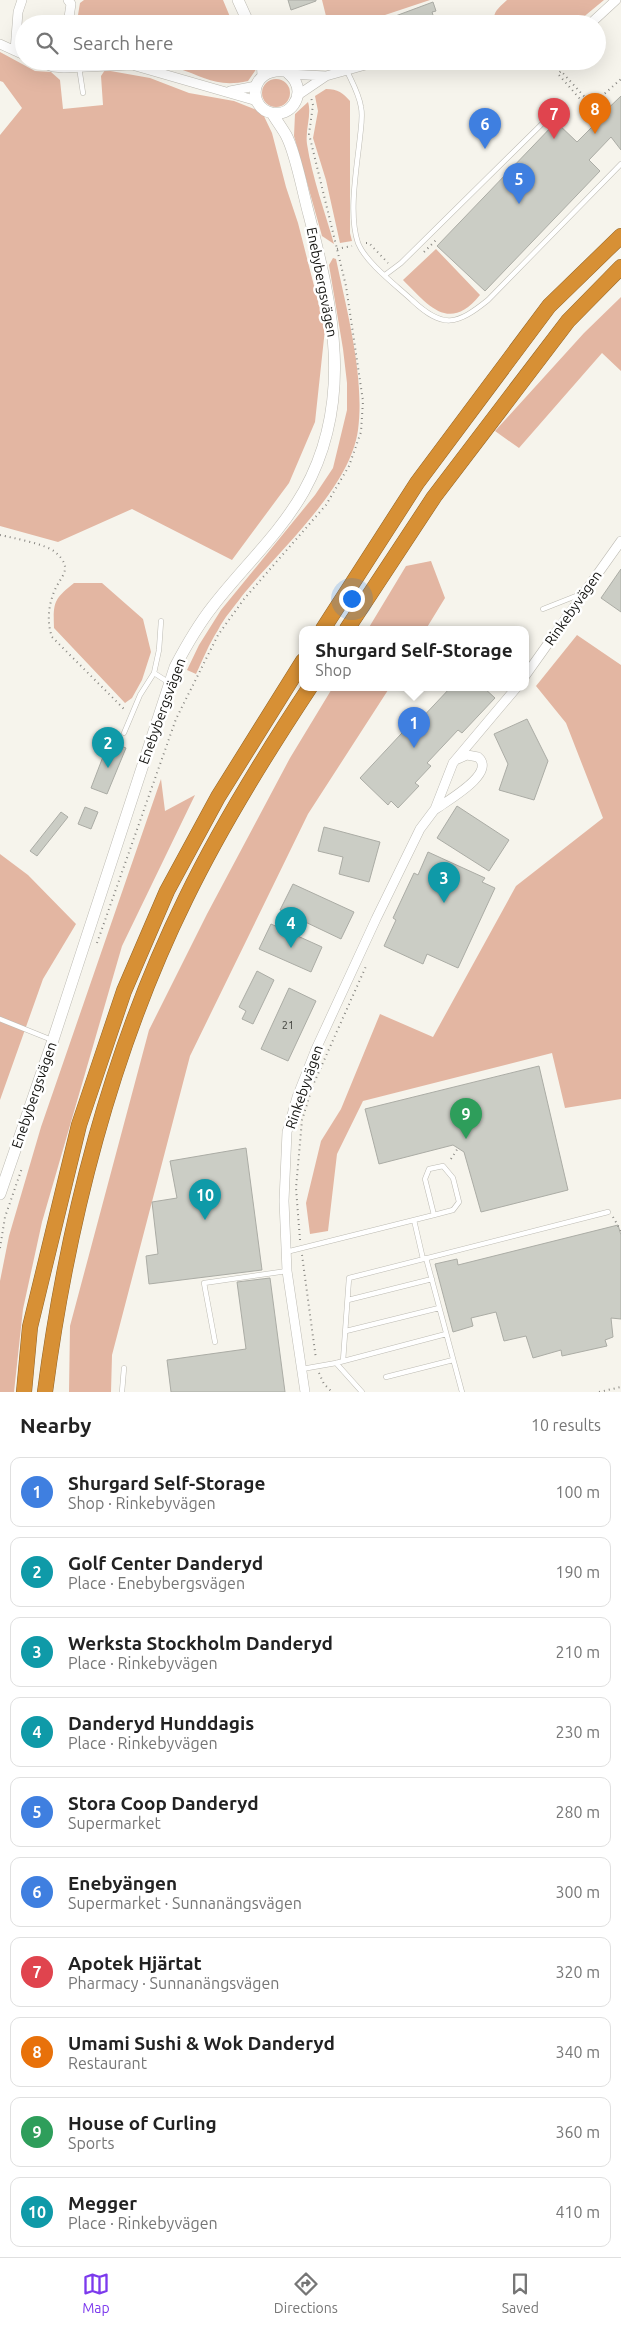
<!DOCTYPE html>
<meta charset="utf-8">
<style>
body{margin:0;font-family:Ubuntu,sans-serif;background:#f2f2f2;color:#222}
.you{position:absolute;left:351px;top:598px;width:18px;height:18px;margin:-12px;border:4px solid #fff;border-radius:50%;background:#1a73e8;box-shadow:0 0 0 8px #1a73e833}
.badge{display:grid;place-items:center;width:32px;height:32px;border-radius:50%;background:#7c3aed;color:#fff;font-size:16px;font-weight:700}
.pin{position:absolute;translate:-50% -41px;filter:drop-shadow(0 1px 2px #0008)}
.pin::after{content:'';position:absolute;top:26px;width:18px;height:15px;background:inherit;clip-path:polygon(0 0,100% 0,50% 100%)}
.popup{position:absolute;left:299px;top:626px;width:230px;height:65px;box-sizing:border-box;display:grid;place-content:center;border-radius:10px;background:#fff;filter:drop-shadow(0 1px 4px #0005);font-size:16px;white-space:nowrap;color:#767676}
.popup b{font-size:19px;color:#222}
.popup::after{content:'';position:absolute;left:50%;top:100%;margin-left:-10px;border:10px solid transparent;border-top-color:#fff}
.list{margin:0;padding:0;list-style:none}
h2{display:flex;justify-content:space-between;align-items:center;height:65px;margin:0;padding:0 20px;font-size:21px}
h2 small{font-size:16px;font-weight:400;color:#767676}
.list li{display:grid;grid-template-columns:32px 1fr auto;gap:15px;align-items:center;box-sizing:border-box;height:70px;margin:0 10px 10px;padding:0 10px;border:1px solid #e0e0e0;border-radius:10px}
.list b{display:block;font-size:19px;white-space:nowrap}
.list p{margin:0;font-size:16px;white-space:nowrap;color:#767676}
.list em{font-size:16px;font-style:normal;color:#767676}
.icon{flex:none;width:28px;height:28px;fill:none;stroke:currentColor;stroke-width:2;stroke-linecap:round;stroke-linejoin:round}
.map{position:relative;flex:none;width:621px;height:1392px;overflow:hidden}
.search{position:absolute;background:#fff;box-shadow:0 5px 20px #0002;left:15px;right:15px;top:15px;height:55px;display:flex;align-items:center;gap:12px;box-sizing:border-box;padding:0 18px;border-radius:28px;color:#767676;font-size:19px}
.sheet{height:865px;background:#fff}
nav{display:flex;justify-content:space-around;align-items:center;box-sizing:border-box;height:70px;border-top:1px solid #e0e0e0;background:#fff;font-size:14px;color:#767676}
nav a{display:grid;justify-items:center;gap:2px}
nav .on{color:#7c3aed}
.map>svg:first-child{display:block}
.green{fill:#e3b6a2}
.building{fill:#cbcdc5;stroke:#abaca5}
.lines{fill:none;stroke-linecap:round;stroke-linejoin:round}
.lane-casing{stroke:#bdbbb3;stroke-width:5.5}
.street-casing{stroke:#bdbbb3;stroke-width:10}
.secondary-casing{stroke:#bdbbb3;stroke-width:12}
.highway-casing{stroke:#926428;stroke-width:16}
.path{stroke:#878681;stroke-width:2;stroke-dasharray:1 4;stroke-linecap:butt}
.lane{stroke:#fff;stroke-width:4.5}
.street{stroke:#fff;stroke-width:9}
.secondary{stroke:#fff;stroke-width:11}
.highway{stroke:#d79035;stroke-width:15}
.labels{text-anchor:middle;stroke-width:5;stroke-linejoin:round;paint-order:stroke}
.number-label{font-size:11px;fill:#40413c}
.street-label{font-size:14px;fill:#12120f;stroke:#fff}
</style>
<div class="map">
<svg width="621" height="1392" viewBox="0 0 621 1392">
<rect width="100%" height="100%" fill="#f6f4ec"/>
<path class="green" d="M84,0H223L233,24H105L77,21L80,3Z
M322,0H430L358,24H308L326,16Z
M507,0H604L575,24H496C490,13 500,7 507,0Z
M0,52L35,71L51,72L60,80L63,109L103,105L101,76L105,70L150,78L189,93L234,101L262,112L272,133L286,187L298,223L325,329L315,422L289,483L232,560L132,509L58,542L0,526V135L22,108L3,82L0,81Z
M143,61H254L257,68L248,81C217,88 205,77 177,68C166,65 154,63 143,61Z
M262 93a14 14 0 1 1 28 0a14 14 0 1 1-28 0Z
M326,89C338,89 343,93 350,101V233L352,241L340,243L326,180L313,138L318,111L315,96Z
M308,102C312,115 305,129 307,144C312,177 325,212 334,244L322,236L294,136L295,114Z
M436,249L480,295C449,333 429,306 403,280Z
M333,258L336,259C347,311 365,378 358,430C350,489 278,551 242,596C234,607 224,618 218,630C209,644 203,659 196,674L187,670L199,645L221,610L315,495L333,468L347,410V383L343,349L329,265Z
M621,297V371L602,353L519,448L495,431L584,333Z
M431,561L445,598L426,629H368L406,566Z
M74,583H102L143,619L151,652L142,680L132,698L125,703L54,628C53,602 54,599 74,583Z
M577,635L621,665V1099L565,1108L552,1053L363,1101L337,1154L328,1231L310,1234L306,1203L321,1141L341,1109L380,1014L433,1037L516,886L603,818L566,723L536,686Z
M333,687H390L308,814L190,1056L112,1355L111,1392H69L70,1326L149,1030L207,914L290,758Z
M161,779L165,811L195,795L122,946L42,1222L23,1309L14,1392H0V1281L9,1236L41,1127Z
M0,854L28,875L76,924L43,979L0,1100Z"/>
<path class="building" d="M288,0H316V1L291,10Z
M433,2L436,11L432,12L436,24H374Z
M621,96V150L611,137L589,160L600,171L485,291L437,246L556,122L577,142L596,123L595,121Z
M621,569V612L601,598Z
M451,687H483L495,698L462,733L458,730L427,763L431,766L415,783L419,786L398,808L391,801L388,805L360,778L415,719L418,722Z
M527,719L548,761L534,800L499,790L508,764L494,734Z
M109,741L126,748L107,794L91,788Z
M457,806L509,840L489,871L437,838Z
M85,807L98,812L91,829L78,824Z
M61,812L68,817L37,856L30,851Z
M324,827L380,842L369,882L339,874L343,857L318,851Z
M428,852L485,878L482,882L495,888L458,968L427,954L423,964L384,946L396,920L393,918L414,873L418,875Z
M293,884L354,912L341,939L280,910Z
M271,924L322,947L311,972L259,949Z
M257,971L274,980L253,1024L242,1019L246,1011L239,1007Z
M289,988L316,1001L288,1061L261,1049Z
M539,1066L568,1190L481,1212L464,1152L453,1145L379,1164L365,1109Z
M246,1148L262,1270L149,1284L146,1256L158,1254L152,1202L177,1198L170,1161Z
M618,1225L621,1235V1319L611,1318L613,1337L605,1340L607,1346L562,1356L561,1350L533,1358L526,1336L504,1341L496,1312L471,1318L473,1326L453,1332L435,1264L457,1259L458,1265Z
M270,1278L285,1392H171L167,1360L246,1349L237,1282Z"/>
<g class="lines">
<g class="lane-casing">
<path id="lane" d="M79,67L83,93
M347,71C352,82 359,94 361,107C363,116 361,127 360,137C357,167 348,214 358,243C366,263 397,286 413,301C443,329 457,325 488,300L621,164
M385,275L401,263L551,115
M543,609L581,594
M161,621L159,650L154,673L168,682
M124,733L140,695L154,673
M0,1019L52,1040
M414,1220L423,1259
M286,1252L434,1215L453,1210L459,1202L453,1178L443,1166L429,1169L425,1179L434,1215
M426,1258L462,1392
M348,1300L432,1279
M346,1331L439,1308
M215,1342L204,1283L287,1271
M343,1361L349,1278L608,1212
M336,1363L362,1392
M302,1369L336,1363L446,1334
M386,1377L453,1360
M122,1392L124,1368"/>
</g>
<g class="street-casing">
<path id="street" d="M68,24L71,4L68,0
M590,24L616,0
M0,44L24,55
M15,51L18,12L22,0
M36,61L53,67L64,68L132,65L257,101
M494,61H510
M288,74L326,76L380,61
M230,91L256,86
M298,95L326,76
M525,676L621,541
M436,809C448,800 497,773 478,757L467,755L458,759
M305,1392L287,1271L284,1201L287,1132L297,1097L316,1049L376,919L420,829L435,809L453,763L517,687"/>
</g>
<g class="secondary-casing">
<path id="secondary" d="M238,0L249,24
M262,61L263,75
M276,61C281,68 291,74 295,81C304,97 290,117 272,113C247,108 249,68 284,71
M0,1194L53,1040L175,667C186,646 198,625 213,606C243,567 279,535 304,491C354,401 333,309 309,215C303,194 296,153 286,135C282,128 276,120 272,113"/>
</g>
<g class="highway-casing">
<path id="highway" d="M323,629L417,483L549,306L621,236
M347,629L434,497L568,321L621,267
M24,1392L30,1327L79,1125L124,991L167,891L218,797L303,661
M45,1392C67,1224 111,1050 186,898C222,824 265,755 310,687"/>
</g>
<path class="path" d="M225,61L250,62
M585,110L587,107L558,74L561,71L592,105L621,79
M366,243H369L388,263
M337,249L352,246
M424,252L436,240
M0,535C13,538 46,544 55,552C75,569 60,576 54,592C48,607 47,623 52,637L126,711
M97,943L176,719L218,635L244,599L326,505L349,466L361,432L363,401L346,286L309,134L313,105L311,97
M451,1159L458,1148
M613,1217L621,1231
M300,1240L296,1188L302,1120L313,1085L367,964
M0,1248L5,1217L22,1168
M302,1255L316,1359
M319,1373L324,1384L332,1392
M599,1392L621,1387"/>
<use href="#lane" class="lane"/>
<use href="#street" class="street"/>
<use href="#secondary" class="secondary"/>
<use href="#highway" class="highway"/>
</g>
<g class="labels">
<g class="number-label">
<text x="288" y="1029">21</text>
</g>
<g class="street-label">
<text transform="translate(322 282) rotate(79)" y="5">Enebybergsvägen</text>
<text transform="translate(573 608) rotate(-55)" y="5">Rinkebyvägen</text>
<text transform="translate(162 711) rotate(-70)" y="5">Enebybergsvägen</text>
<text transform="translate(304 1087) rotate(-71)" y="5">Rinkebyvägen</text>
<text transform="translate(34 1095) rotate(-71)" y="5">Enebybergsvägen</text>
</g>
</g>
</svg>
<div class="you"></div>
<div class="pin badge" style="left:414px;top:748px;background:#3f7fe0">1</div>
<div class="popup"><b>Shurgard Self-Storage</b>Shop</div>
<div class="pin badge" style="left:108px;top:768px;background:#0f9aa8">2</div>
<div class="pin badge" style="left:444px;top:903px;background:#0f9aa8">3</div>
<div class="pin badge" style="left:291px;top:948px;background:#0f9aa8">4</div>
<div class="pin badge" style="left:519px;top:204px;background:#3f7fe0">5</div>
<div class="pin badge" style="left:485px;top:149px;background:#3f7fe0">6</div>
<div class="pin badge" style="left:554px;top:139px;background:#e0444e">7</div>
<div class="pin badge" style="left:595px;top:134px;background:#e8710a">8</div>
<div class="pin badge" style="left:466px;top:1139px;background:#2e9e5b">9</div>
<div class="pin badge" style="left:205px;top:1220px;background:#0f9aa8">10</div>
<div class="search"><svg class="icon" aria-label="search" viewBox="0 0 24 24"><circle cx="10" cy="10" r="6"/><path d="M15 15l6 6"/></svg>Search here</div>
</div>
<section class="sheet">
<h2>Nearby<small>10 results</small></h2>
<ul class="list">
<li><span class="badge" style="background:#3f7fe0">1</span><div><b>Shurgard Self-Storage</b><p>Shop · Rinkebyvägen</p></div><em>100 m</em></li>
<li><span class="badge" style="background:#0f9aa8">2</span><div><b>Golf Center Danderyd</b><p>Place · Enebybergsvägen</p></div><em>190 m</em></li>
<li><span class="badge" style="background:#0f9aa8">3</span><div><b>Werksta Stockholm Danderyd</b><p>Place · Rinkebyvägen</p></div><em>210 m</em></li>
<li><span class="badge" style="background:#0f9aa8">4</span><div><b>Danderyd Hunddagis</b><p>Place · Rinkebyvägen</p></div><em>230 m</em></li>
<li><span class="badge" style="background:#3f7fe0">5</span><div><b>Stora Coop Danderyd</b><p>Supermarket</p></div><em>280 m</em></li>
<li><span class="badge" style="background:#3f7fe0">6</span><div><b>Enebyängen</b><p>Supermarket · Sunnanängsvägen</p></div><em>300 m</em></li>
<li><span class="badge" style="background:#e0444e">7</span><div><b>Apotek Hjärtat</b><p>Pharmacy · Sunnanängsvägen</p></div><em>320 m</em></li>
<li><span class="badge" style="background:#e8710a">8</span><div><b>Umami Sushi &amp; Wok Danderyd</b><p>Restaurant</p></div><em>340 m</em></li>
<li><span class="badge" style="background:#2e9e5b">9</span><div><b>House of Curling</b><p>Sports</p></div><em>360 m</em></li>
<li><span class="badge" style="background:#0f9aa8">10</span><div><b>Megger</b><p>Place · Rinkebyvägen</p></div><em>410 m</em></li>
</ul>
</section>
<nav>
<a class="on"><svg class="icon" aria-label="map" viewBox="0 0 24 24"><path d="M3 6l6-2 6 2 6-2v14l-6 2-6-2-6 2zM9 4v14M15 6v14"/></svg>Map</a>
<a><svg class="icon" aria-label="directions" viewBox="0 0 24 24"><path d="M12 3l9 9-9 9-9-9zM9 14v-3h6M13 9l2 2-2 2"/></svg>Directions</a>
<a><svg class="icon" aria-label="saved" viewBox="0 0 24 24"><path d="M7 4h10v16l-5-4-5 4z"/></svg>Saved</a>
</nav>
